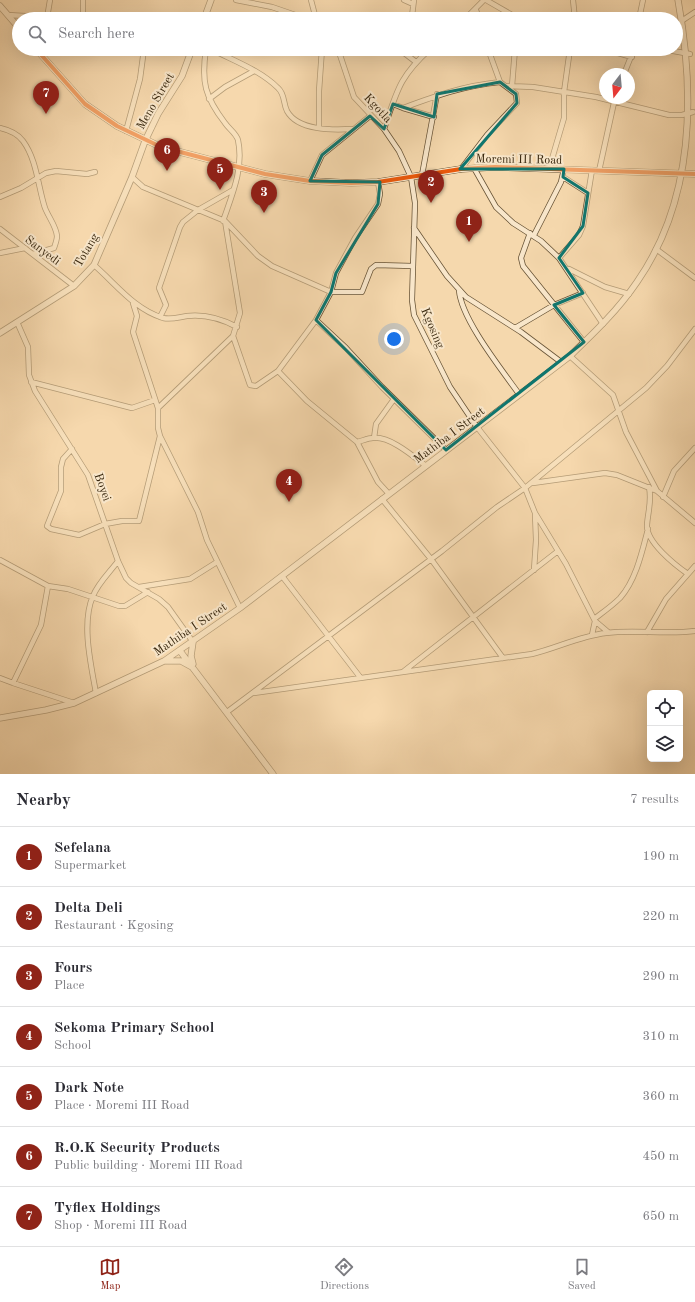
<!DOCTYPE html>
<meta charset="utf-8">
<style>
body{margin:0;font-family:"Old Standard TT",serif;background:#f2f2f3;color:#2b2b33}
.controls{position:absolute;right:12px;bottom:12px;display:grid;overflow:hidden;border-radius:6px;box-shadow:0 4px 16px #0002}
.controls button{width:36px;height:36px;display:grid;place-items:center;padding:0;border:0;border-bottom:1px solid #e1e1e2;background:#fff;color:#2b2b33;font:20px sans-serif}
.compass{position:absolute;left:599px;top:68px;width:36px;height:36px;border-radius:50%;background:#fff;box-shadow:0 4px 16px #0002;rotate:196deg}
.you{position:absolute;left:394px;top:339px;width:14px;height:14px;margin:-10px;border:3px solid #fff;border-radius:50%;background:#1a73e8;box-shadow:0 0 0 6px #1a73e833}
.badge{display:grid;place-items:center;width:26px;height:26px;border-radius:50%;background:#8f2418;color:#fff;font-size:13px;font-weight:700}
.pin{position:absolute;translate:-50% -33px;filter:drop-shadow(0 1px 2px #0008)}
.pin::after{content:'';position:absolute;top:21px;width:14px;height:12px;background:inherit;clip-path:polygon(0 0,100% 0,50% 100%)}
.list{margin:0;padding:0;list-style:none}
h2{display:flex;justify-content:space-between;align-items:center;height:52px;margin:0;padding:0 16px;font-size:17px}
h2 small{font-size:13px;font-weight:400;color:#7c7c81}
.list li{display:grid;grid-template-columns:26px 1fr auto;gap:12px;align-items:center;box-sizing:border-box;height:60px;padding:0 16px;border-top:1px solid #e1e1e2}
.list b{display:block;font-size:15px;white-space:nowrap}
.list p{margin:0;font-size:13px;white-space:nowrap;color:#7c7c81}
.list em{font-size:13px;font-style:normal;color:#7c7c81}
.icon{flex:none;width:22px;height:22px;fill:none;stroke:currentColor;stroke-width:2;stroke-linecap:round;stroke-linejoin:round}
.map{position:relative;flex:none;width:695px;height:774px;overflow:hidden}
.search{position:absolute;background:#fff;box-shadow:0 4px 16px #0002;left:12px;right:12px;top:12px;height:44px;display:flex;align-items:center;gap:10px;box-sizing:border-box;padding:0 14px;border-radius:22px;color:#7c7c81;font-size:15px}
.sheet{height:472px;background:#fff}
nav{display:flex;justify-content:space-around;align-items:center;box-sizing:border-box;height:56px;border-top:1px solid #e1e1e2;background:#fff;font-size:11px;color:#7c7c81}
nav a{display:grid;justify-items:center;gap:2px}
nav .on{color:#8f2418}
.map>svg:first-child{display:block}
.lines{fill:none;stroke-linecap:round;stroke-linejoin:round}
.minor-casing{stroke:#675336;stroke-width:6}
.tertiary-casing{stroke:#675336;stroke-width:7}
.minor{stroke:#f8e6ca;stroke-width:4.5}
.tertiary{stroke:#f8e6ca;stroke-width:5.5}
.cycleway-casing{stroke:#f8e6ca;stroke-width:6}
.cycleway{stroke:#e8590c;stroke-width:4}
.marked{fill:none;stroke:#0f766e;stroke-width:3;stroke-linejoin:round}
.labels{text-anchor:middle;stroke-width:4;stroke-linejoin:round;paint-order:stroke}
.street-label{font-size:12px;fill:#38270e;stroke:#f8e6ca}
</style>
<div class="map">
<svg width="695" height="774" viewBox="0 0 695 774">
<rect width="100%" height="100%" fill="#f5d8ad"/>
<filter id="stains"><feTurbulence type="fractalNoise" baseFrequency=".005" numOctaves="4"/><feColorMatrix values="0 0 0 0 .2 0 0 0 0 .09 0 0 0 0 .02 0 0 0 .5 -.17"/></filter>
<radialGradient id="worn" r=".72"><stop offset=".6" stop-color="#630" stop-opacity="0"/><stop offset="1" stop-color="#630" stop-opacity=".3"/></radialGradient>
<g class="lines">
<g class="minor-casing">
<path id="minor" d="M83,0V19
M236,0L272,7L307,19
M311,0L316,19
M404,0L413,4
M414,0L412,16L418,19
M486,0L519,19
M573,0L575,19
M476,10L479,19
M8,15L76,19
M47,18L50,0
M465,19L484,0
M639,19L643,0
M683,20L695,12
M206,49C201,82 205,97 225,123C229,129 236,133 238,140C244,168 232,195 223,221
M211,49C234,61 260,70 278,88C285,94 283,103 287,111C298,131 333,130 352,129
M399,49L416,62
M604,49L632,57
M662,49L690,54
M624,74L634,49
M507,86L533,87L596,97L669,115H682L693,112
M512,86L515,49
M209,99L225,87L254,71
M393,104L403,108C438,95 463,86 500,82
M403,108L434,117
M0,128C9,130 17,133 23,141C37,160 38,187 45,208C49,218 56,226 57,236C57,240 55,245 54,248L33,254
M319,128V91L322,49
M384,129C397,91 399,77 430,49
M126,131L140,79L144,49
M474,168L496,207L513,223L541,241L559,258L603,324
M461,169L487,135L517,103L516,94L500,82L488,49
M549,169L564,118V92L570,49
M599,171L615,98
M422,175L437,94
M132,177L143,187L225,221L258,256L272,266L331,292H362L371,269L376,265L413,266
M563,177L588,193
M310,181L322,155L370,116
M0,197L21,188L46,173L56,171L87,174L95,172
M225,221L240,313L233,336L158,408V428L160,436L198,512L207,540L240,608
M414,228L447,276L466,297L521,332L561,362
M0,229L74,286
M530,233L521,258L523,266L584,342
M534,235L561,182L564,169
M656,249L695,278
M0,253L25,248
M559,258L579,235L583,226L592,170
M94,265C116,284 134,309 163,318C172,320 179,317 187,316C205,314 222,319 237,327
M569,269L605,287L629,294
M459,290C461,319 502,370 519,394
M133,303L137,316L133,332L158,408
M160,317L166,305L159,288L180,227L183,222L198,210L233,190
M316,320L331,292L336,273L355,238L378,204L380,194L378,182
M17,322L28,347L29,375L35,391L88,475L118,561L126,578L131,583L159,599L168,607L193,642
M515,328L554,305L583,293
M233,336L250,385L256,386L278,371L307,401L357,442L378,482L389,494
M570,356L613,395L626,432L657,491L695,523
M278,371L316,320L346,348L382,387L446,450
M31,382L132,408L155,400
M374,438L376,424L394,399
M357,442C362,441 368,438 373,438C390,436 413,456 426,466
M72,449L63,459L61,467V491L47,526L51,529L79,535L105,524L122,521H139L160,436
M533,483L605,473L617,475L657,491
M649,487C652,501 648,511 647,525C646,542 675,565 688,574
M663,497L674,471L695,448
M382,499L431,559L503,658
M0,560L48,586L68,589L119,606H125L148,592
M534,570L536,540L535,514
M282,576L360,677
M139,587L190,579L217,562
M594,619C602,613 612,606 620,598C636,580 642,552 648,529
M608,632L595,621L566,564L535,513L525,488L646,388L667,366L695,329
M647,632L666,599L695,566
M592,635L595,621
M404,671L558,551
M0,678L13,683L41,625L48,586
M13,683L74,703
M96,693C91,665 81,623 93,596C98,583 110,572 118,561
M254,693L532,654C557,648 580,636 606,633C635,629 665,635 695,631
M227,712L442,551L497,507L525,488L477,427L450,387L414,315L412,300L415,203L411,177L399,151L384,129L354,97L338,49"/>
</g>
<g class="tertiary-casing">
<path id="tertiary" d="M0,6L19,28
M204,19L211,0
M36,49L85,104L117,126L161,147L265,174L310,181L351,183L378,182L461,169L495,167L695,174
M0,333L74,286L94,265L132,177L145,141L158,114L182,76L192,49
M180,651L273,774
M166,661H181L192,667
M193,664L191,656L193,642
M0,718L46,710L74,703L164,661L240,608L570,356C595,332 618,310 637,282C694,200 695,94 678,0"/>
</g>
<use href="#minor" class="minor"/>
<use href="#tertiary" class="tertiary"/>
<g class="cycleway-casing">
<path id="cycleway" d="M36,49L85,104L117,126L161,147L265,174L310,181L351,183L378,182L461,169L495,167L695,174"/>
</g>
<use href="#cycleway" class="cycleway"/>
</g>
<path d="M0 0H695V774H0ZM500,82L516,94L517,103L460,169H564L563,177L588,193L583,226L559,258L583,293L554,305L584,342L446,450L316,320L331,292L336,273L378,204L380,182L310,181L322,155L370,116L384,129L393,104L434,117L437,94Z" fill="#f5d8ad" fill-opacity=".55" fill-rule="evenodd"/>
<path class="marked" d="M500,82L516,94L517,103L460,169H564L563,177L588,193L583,226L559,258L583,293L554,305L584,342L446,450L316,320L331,292L336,273L378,204L380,182L310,181L322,155L370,116L384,129L393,104L434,117L437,94Z"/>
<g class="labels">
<g class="street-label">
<text transform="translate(155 101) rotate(-60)" y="4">Meno Street</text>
<text transform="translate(378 108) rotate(47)" y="4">Kgotla</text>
<text transform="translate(519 159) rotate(1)" y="4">Moremi III Road</text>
<text transform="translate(43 250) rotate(37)" y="4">Sanyedi</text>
<text transform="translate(86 250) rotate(-60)" y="4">Totang</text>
<text transform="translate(433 328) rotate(67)" y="4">Kgosing</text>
<text transform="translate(449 435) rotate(-37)" y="4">Mathiba I Street</text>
<text transform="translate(103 487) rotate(70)" y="4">Boyei</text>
<text transform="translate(190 629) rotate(-34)" y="4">Mathiba I Street</text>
</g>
</g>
<rect width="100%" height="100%" filter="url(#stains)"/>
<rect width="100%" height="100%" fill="url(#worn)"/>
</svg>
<div class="controls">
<button><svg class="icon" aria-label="locate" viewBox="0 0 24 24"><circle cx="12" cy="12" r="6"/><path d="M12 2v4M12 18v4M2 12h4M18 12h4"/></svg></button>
<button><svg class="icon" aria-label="layers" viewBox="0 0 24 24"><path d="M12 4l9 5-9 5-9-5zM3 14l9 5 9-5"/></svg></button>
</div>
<svg class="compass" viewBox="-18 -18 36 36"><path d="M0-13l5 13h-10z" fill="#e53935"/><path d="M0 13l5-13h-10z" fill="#7c7c81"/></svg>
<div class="you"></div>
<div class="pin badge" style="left:469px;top:242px">1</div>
<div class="pin badge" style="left:431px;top:203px">2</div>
<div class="pin badge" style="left:264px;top:213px">3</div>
<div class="pin badge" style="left:289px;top:502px">4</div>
<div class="pin badge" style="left:220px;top:190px">5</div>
<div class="pin badge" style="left:167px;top:171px">6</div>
<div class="pin badge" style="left:46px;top:114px">7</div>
<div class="search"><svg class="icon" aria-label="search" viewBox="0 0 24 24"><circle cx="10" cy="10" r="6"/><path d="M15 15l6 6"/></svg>Search here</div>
</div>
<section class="sheet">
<h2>Nearby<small>7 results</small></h2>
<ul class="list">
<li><span class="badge">1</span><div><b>Sefelana</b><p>Supermarket</p></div><em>190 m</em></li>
<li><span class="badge">2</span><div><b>Delta Deli</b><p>Restaurant · Kgosing</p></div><em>220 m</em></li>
<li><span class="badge">3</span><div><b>Fours</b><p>Place</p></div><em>290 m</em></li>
<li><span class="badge">4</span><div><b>Sekoma Primary School</b><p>School</p></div><em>310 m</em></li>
<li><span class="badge">5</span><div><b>Dark Note</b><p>Place · Moremi III Road</p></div><em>360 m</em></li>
<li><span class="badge">6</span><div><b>R.O.K Security Products</b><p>Public building · Moremi III Road</p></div><em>450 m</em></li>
<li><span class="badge">7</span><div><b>Tyflex Holdings</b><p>Shop · Moremi III Road</p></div><em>650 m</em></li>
</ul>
</section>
<nav>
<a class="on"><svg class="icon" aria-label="map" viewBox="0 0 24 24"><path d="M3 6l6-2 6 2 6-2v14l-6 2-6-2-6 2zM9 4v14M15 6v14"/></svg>Map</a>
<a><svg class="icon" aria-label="directions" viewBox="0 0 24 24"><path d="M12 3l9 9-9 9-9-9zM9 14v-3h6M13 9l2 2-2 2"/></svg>Directions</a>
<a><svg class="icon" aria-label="saved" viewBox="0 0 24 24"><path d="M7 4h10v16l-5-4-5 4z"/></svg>Saved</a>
</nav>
